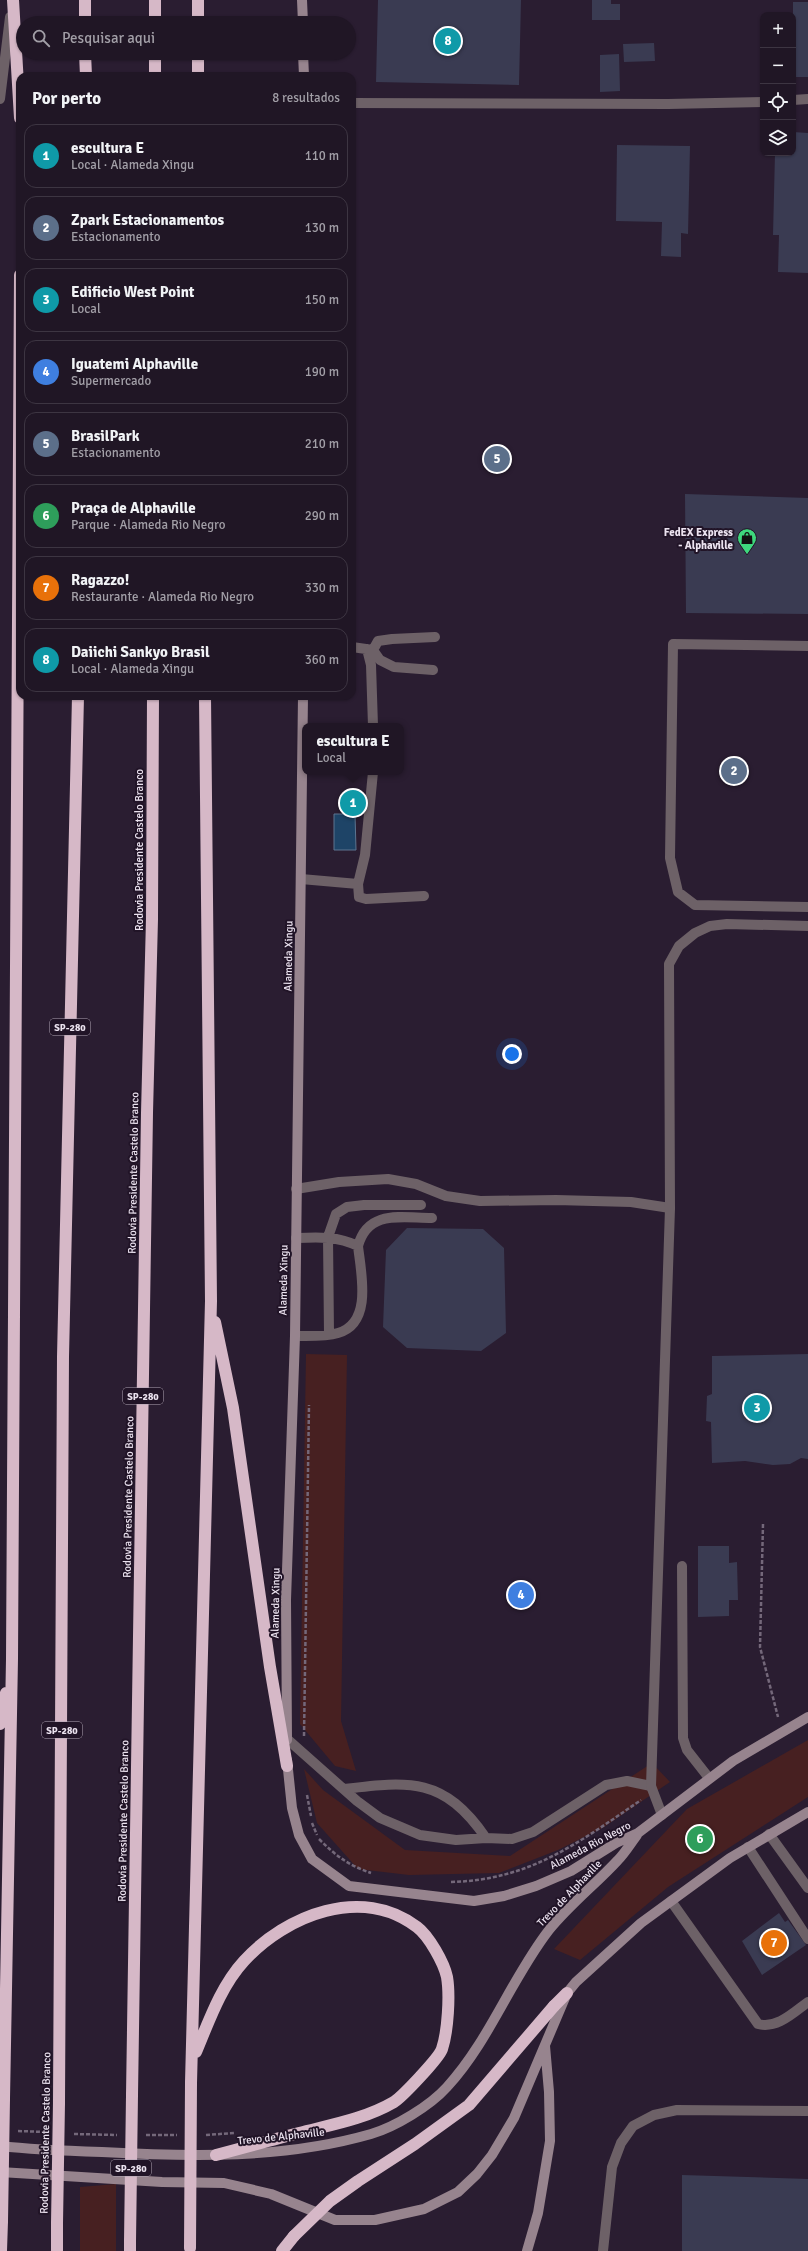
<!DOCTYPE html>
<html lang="pt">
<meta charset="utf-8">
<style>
body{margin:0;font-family:Signika,sans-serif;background:#281f2d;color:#f1f3f6}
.controls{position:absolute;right:12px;top:12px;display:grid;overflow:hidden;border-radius:8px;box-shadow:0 1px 3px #0004}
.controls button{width:36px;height:36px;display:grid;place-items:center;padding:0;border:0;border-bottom:1px solid #3d3542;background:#201625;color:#f1f3f6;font:20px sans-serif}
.you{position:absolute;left:512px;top:1054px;width:14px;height:14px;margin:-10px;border:3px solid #fff;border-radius:50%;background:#1a73e8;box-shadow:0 0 0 6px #1a73e833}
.badge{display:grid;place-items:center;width:26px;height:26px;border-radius:50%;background:#3ed77d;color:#fff;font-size:13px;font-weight:700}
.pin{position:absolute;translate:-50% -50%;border:2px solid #fff;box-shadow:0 1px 4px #0006}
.popup{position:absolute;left:302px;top:723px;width:102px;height:52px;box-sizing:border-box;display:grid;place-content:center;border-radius:8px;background:#201625;filter:drop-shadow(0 1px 3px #0005);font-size:13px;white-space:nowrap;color:#a29fa7}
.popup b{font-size:15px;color:#f1f3f6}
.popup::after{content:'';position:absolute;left:50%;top:100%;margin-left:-8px;border:8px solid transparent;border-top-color:#201625}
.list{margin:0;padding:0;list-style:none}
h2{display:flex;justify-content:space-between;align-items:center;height:52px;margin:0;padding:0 16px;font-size:17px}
h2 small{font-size:13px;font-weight:400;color:#a29fa7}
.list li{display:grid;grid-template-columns:26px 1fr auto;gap:12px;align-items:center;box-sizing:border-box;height:64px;margin:0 8px 8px;padding:0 8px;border:1px solid #3d3542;border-radius:12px}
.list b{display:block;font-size:15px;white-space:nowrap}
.list p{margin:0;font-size:13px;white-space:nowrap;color:#a29fa7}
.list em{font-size:13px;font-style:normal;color:#a29fa7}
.icon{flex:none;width:22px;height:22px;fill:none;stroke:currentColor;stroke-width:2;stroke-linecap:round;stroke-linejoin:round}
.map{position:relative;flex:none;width:808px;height:2251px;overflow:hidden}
.search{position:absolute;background:#201625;box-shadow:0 1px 3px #0004;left:16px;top:16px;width:340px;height:44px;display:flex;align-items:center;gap:10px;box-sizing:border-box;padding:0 14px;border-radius:22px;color:#a29fa7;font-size:15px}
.panel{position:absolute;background:#201625;box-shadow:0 1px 3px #0004;left:16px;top:72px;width:340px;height:628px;border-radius:12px}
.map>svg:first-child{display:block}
.green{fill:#472021}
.water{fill:#1e4467;stroke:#5c7490}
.building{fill:#3a3b52}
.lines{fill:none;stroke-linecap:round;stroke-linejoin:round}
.path{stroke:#74687a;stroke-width:2.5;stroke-dasharray:4 2;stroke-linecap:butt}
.service{stroke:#6d6167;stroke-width:10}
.minor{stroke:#6d6167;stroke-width:10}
.tertiary{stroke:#6d6167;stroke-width:10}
.secondary{stroke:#97848e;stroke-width:10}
.motorway{stroke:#d6b8c7;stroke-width:12}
.motorway-bridge{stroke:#d6b8c7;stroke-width:12}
.labels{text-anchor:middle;stroke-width:4;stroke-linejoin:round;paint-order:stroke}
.shield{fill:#211427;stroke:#afa5b4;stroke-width:1}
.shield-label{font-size:10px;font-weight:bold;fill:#ece3f0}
.poi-label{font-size:11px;font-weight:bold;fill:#ece3f0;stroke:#211427;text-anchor:end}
.street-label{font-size:11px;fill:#ece3f0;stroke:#211427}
</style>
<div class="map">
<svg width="808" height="2251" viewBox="0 0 808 2251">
<rect width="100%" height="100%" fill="#2a1d31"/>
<path class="green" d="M306,1354L347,1355L341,1721L356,1771L335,1766L300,1724Z
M808,1740V1797L668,1887L580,1960L554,1949L687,1809Z
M652,1763L670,1782L604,1827L558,1850L499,1873L409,1875L358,1869L317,1823L304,1769L323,1790L405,1850L510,1856Z
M116,2184V2251H80V2187Z"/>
<path class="water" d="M334,814H355L356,850H334Z"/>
<path class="building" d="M378,0H521L519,85L376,82Z
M592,0H611V4H620V20H592Z
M793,2H808V77H793Z
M654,43L655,61L624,62L623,44Z
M619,54L620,91L600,92V55Z
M793,132L808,133V273L778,272L779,235H773L775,153H793Z
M617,145L690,146L688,234L681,233V257L661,256L662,222L616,221Z
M685,494L808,498V614L686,613Z
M407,1228L483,1229L504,1248L506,1333L481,1351L407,1348L383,1327L386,1250Z
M808,1354V1459L801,1458L790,1464L773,1465L745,1461L712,1463L711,1422L706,1421L707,1396L712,1394V1356Z
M698,1546H729V1563L737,1562L738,1600H729V1616L698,1617Z
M779,1913L785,1922L788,1920L806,1945L762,1975L742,1941Z
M682,2175L808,2179V2251H682Z"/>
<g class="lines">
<path class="path" d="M763,1524L760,1647L778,1717
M304,1736L309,1405
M307,1795L311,1816
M312,1823L317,1835
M319,1839C336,1856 348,1865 371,1873
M451,1882C530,1880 578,1843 641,1800
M18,2131L45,2132
M74,2134L117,2135
M146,2135H177
M206,2135L234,2133"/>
<path class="service" d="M793,100L808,99
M352,103L668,104L763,102
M808,646L673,644L670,858L678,892L695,905L808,907
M352,647L373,650L380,660L394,667L433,670
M367,649L371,665L373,726
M373,650L378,641L392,639L435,637
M301,879L358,884L365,855L373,772
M358,884L359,897L366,899L424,896
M296,1189L339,1182L388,1179L416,1184L446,1196L480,1201L556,1200L631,1202L670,1208
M358,1246C368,1209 402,1218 432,1218
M329,1334L328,1237L336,1214L347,1207L364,1205H421
M295,1336C308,1336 325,1337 338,1333C373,1323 361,1273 358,1246C338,1236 318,1237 296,1238
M682,1566L683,1738L687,1750L709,1778
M286,1738L357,1801L380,1818L420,1835L456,1840L486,1838L512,1839L533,1832L606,1785L627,1781L651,1786
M344,1789C410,1781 444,1777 486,1838
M769,1834L808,1888
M748,1847L808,1939
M671,1901L758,2024C777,2029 793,2013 808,2002
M603,2251L612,2167L621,2143L633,2126L654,2115L677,2110L808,2111"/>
<path class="minor" d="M662,1815L651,1786L670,1208L669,964L679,946L695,933L710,926L727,924L808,926"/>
<path class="tertiary" d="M0,99L10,17"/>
<path class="secondary" d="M302,0L303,23
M303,53L304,76
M287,1740L286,1600L295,1336L303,696
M287,1760L292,1808L299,1835L312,1859L349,1886L474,1901L504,1896L536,1886L571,1871L616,1843L638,1833L733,1761L808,1717
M0,2146C34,2150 68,2151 102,2152C191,2157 284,2159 371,2134C395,2127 430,2106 447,2087C490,2040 511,1979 549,1930C570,1904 596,1884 618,1860C625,1853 631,1843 637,1835
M0,2172L162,2182L224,2183L271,2194L335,2220H375L424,2209L458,2192L477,2174L492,2155L514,2118L567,1993L576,1982L641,1923L730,1858L808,1812
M527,2251L538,2213L550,2141L549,2092L545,2046"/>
<path class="motorway" d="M13,0L20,118
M85,0V23
M198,0V23
M155,23V0
M85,53L86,76
M198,53V76
M155,76V53
M215,1322L233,1408L270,1667L287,1766
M0,1724L6,1693
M554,2006L567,1993
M196,2052C209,2021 221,1986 244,1961C286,1915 362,1885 417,1927C429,1936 444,1963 447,1977C450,1995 448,2031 442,2049C439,2058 403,2096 394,2102C365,2119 330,2125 299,2133C271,2140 243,2148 216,2155
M191,2083L211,1301L205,696
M132,2095L147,1113L152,919L153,696
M4,2099L12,1659L20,275
M59,2103L63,1357L78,696
M130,2241V2251
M1,2251L2,2221
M57,2251V2223
M282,2251L294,2236"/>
<path class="motorway-bridge" d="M2,2221L4,2099
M57,2223L59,2103
M294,2236L330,2201L358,2181L415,2144L469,2105L554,2006
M130,2241L132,2095
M190,2248L191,2083"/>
</g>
<defs>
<g id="shop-pin" transform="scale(1)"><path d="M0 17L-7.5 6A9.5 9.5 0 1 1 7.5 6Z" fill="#3ed77d" stroke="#211427"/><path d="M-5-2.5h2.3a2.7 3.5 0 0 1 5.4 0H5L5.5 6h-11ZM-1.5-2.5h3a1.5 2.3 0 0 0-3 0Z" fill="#111"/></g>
</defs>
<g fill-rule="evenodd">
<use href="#shop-pin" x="747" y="538"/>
</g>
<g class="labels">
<g class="shield">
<rect x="50" y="1019" width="40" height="16" rx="3"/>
<rect x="123" y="1388" width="40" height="16" rx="3"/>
<rect x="42" y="1722" width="40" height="16" rx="3"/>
<rect x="111" y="2160" width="40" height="16" rx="3"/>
</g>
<g class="shield-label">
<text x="70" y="1031">SP-280</text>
<text x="143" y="1400">SP-280</text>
<text x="62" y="1734">SP-280</text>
<text x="131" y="2172">SP-280</text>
</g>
<g class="poi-label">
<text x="733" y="536">FedEX Express<tspan x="733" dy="13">- Alphaville</tspan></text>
</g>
<g class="street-label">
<text transform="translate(139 850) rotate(-90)" y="4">Rodovia Presidente Castelo Branco</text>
<text transform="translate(288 956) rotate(-89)" y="4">Alameda Xingu</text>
<text transform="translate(133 1173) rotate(-89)" y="4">Rodovia Presidente Castelo Branco</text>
<text transform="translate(283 1280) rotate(-89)" y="4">Alameda Xingu</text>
<text transform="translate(128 1497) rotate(-89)" y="4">Rodovia Presidente Castelo Branco</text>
<text transform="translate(275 1603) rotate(-89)" y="4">Alameda Xingu</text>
<text transform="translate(123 1821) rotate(-89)" y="4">Rodovia Presidente Castelo Branco</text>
<text transform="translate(590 1845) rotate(-28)" y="4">Alameda Rio Negro</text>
<text transform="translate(569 1893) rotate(-46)" y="4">Trevo de Alphaville</text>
<text transform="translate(45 2133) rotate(-89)" y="4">Rodovia Presidente Castelo Branco</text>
<text transform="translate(281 2136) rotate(-6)" y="4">Trevo de Alphaville</text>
</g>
</g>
</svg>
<div class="controls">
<button>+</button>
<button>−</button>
<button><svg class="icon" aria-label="locate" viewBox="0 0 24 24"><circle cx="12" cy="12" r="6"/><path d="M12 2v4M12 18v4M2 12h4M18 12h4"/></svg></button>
<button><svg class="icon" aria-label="layers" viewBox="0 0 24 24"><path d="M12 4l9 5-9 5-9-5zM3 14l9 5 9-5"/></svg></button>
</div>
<div class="you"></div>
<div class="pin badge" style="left:353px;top:803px;background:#0f9aa8">1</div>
<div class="popup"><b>escultura E</b>Local</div>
<div class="pin badge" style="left:734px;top:771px;background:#5c6f8a">2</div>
<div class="pin badge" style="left:757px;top:1408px;background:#0f9aa8">3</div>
<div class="pin badge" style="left:521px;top:1595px;background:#3f7fe0">4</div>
<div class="pin badge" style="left:497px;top:459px;background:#5c6f8a">5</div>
<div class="pin badge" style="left:700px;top:1839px;background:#2e9e5b">6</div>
<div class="pin badge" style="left:774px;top:1943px;background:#e8710a">7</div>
<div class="pin badge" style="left:448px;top:41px;background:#0f9aa8">8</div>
<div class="search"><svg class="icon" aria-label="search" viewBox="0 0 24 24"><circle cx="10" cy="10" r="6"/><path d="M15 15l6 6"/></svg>Pesquisar aqui</div>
<section class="panel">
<h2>Por perto<small>8 resultados</small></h2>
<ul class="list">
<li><span class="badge" style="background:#0f9aa8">1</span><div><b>escultura E</b><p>Local · Alameda Xingu</p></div><em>110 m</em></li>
<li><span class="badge" style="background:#5c6f8a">2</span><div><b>Zpark Estacionamentos</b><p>Estacionamento</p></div><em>130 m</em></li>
<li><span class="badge" style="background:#0f9aa8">3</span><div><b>Edificio West Point</b><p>Local</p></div><em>150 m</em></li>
<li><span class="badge" style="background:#3f7fe0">4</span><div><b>Iguatemi Alphaville</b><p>Supermercado</p></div><em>190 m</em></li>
<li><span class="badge" style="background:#5c6f8a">5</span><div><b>BrasilPark</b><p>Estacionamento</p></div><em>210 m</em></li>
<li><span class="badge" style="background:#2e9e5b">6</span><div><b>Praça de Alphaville</b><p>Parque · Alameda Rio Negro</p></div><em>290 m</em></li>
<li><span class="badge" style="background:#e8710a">7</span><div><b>Ragazzo!</b><p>Restaurante · Alameda Rio Negro</p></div><em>330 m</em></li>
<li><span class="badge" style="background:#0f9aa8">8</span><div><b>Daiichi Sankyo Brasil</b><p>Local · Alameda Xingu</p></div><em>360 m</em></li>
</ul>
</section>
</div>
